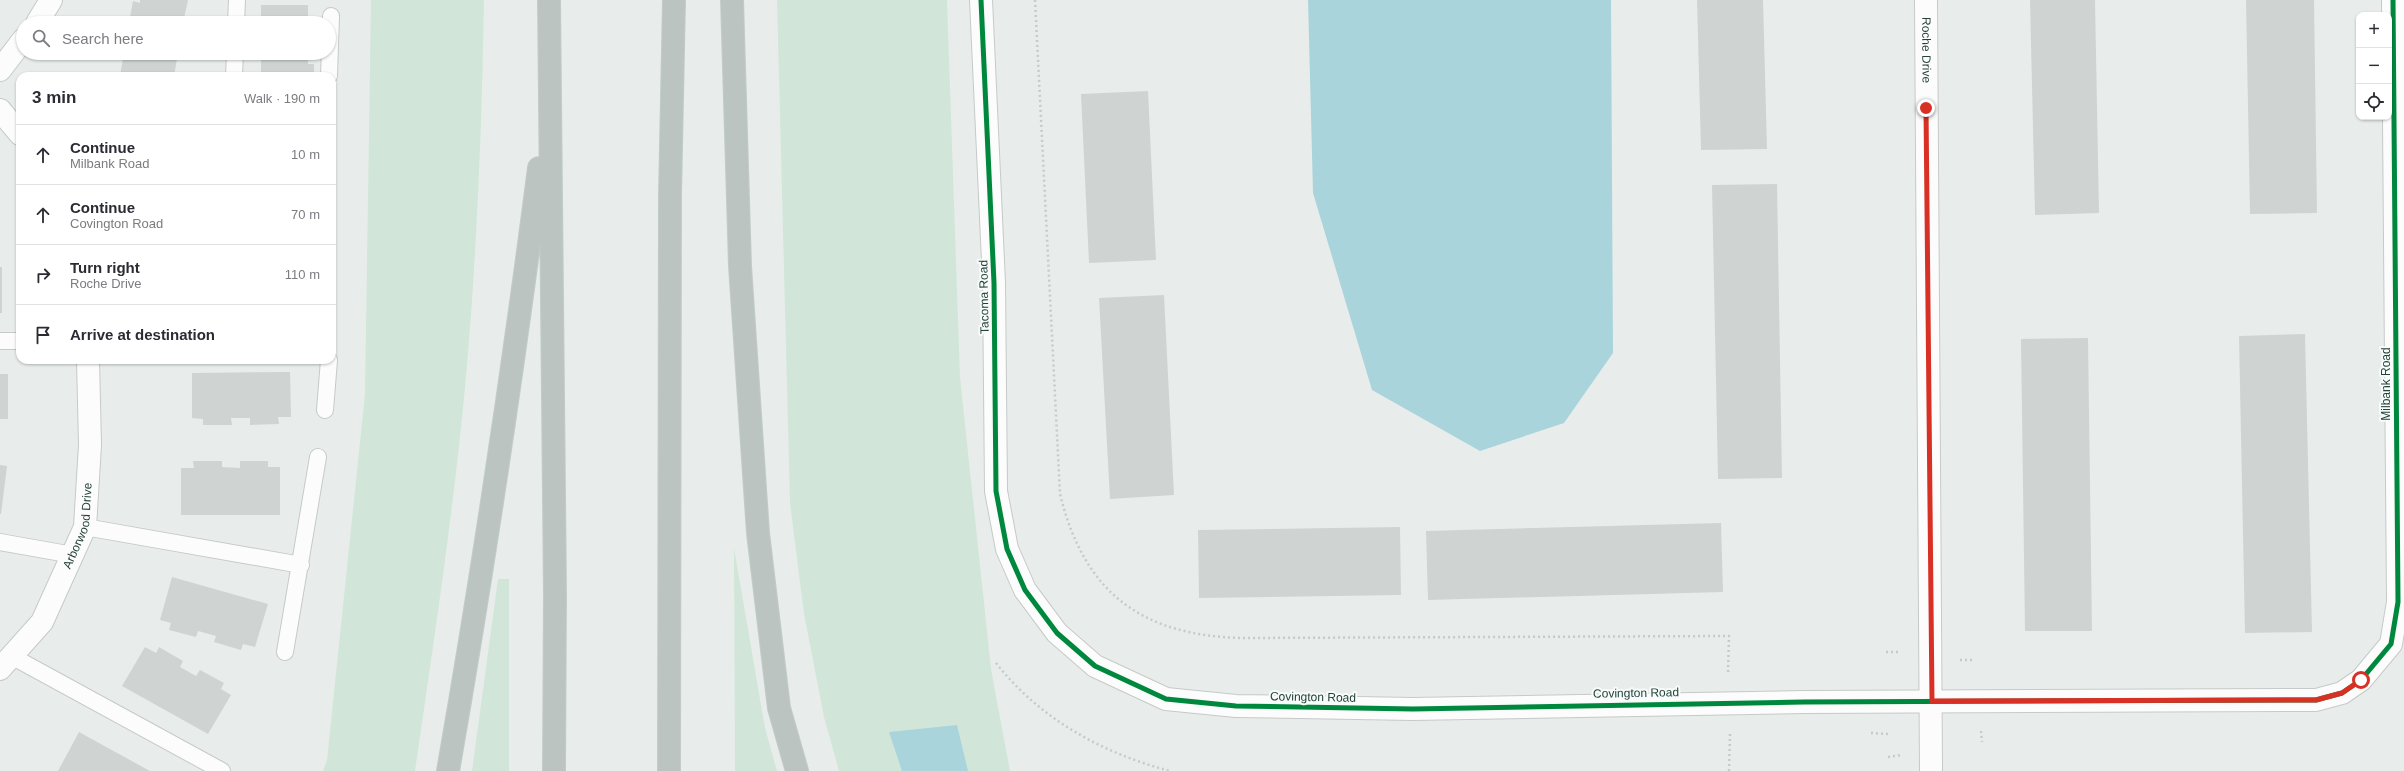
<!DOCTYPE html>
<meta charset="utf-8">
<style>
body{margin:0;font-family:Helvetica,sans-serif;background:#f7f7f7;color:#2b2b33}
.controls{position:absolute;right:12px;top:12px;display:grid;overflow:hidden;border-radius:8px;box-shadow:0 1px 3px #0004}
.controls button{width:36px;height:36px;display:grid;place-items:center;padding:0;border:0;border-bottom:1px solid #e1e1e2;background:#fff;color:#2b2b33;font:20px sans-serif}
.stop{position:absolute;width:12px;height:12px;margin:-9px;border:3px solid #d93025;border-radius:50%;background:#fff}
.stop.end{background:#d93025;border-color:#fff;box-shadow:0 1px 4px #0008}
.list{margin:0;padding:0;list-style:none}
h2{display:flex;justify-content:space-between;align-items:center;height:52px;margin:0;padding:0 16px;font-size:17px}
h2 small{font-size:13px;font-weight:400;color:#7c7c81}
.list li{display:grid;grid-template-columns:26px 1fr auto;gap:12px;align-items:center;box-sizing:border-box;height:60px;padding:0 16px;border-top:1px solid #e1e1e2}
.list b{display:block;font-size:15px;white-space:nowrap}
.list p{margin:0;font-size:13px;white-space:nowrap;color:#7c7c81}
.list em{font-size:13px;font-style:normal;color:#7c7c81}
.icon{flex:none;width:22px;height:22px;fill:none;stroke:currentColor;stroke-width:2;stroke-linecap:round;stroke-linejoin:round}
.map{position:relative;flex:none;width:2404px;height:771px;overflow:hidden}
.search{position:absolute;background:#fff;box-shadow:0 1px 3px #0004;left:16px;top:16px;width:320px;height:44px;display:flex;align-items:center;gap:10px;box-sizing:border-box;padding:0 14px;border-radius:22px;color:#7c7c81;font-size:15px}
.panel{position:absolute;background:#fff;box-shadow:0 1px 3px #0004;left:16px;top:72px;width:320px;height:292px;border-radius:12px}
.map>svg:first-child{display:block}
.green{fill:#d1e6d8}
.water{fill:#a9d4db}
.building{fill:#cfd4d2}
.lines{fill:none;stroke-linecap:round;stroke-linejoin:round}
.lane-casing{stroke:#c5cac8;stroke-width:18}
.street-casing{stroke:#c5cac8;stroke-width:24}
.highway-casing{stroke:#c3ccc9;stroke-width:24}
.path{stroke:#c3ccca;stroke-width:2.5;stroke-dasharray:2 3;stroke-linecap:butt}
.lane{stroke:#fcfcfc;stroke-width:16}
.street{stroke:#fcfcfc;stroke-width:22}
.highway{stroke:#bcc4c2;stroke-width:22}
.cycleway-casing{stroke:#f7fbf9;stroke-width:8}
.cycleway{stroke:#00873e;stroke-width:5}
.route{stroke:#d93025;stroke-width:5}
.labels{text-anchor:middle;stroke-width:4;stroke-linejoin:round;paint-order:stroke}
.street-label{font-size:12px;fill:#24423a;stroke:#f7fbf9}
</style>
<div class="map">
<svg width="2404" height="771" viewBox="0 0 2404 771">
<rect width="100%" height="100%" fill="#e8edeb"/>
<path class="green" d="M371,0H484C482,126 477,252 466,377C454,509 434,640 415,771H323L327,760L365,394Z
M777,0H947L960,377L991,669L1010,771H839L824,717L804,614L790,503Z
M734,548L765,728L777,771H735Z
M498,579H509V771H472Z"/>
<path class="water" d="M1308,0H1611L1613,353L1564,423L1480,451L1372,390L1313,193Z
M957,725L968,771H902L889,732Z"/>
<path class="building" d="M140,0H188L183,23H129L133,1L140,3Z
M1697,0H1763L1767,149L1701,150Z
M2030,0H2095L2099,213L2035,215Z
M2246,0H2314L2317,213L2250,214Z
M261,5H308V18H315V23H261Z
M124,53H178L174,76L120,75Z
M261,53H308V64H314V76H261Z
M1148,91L1156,260L1089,263L1081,94Z
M1777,184L1782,478L1718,479L1712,185Z
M0,267H2V313H0Z
M1164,295L1174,495L1110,499L1099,298Z
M2305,334L2312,632L2245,633L2239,336Z
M2088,338L2092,631H2025L2021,339Z
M290,372L291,417H278L279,424L250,425V418H231L232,425H203V419L192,418V373Z
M0,374H8V419H0Z
M193,461H222V467L240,468V461H268V467H280V515H181V468H194Z
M0,465L7,466L1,514H0Z
M1721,523L1723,592L1428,600L1426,531Z
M1400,527L1401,595L1199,598L1198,530Z
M172,577L268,604L255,647L243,644L241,650L214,642L216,636L198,631L196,637L169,630L171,623L160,620Z
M145,647L156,653L159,647L183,661L180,667L196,676L200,670L224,683L221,689L231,695L208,734L122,686Z
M79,732L150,771H58Z"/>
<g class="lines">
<g class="lane-casing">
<path id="lane" d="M236,23L237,0
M234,76L235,53
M329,76L331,16
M0,341H20
M325,410L329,360
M85,527L301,565
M0,542L73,555
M285,652L318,457
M13,657L222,771"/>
</g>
<g class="street-casing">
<g id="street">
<path d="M981,0L994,283L996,491L1007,549L1025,590L1057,633L1095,666L1166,699L1236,706L1413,709L1804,702L2290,700H2316L2342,693L2361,680L2391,644L2398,602L2393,0"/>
<path id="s1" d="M1926,0L1931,771"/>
<path d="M37,23L51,0"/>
<path d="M0,70L23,40"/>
<path d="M0,110L20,134"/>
<path id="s2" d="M0,669L42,622L85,527L90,445L88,360"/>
</g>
</g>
<g class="highway-casing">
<path id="highway" d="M549,0L555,594L554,771
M732,0L740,266L758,533L779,708L797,771
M448,771C483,571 513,370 539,168
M669,771L670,195L674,0"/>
</g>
<path class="path" d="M1035,0L1060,494C1084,593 1142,636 1243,638L1729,636L1728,674
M1886,652H1901
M1960,660H1972
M996,663C1040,719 1102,753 1170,771
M1981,731L1982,742
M1871,733L1889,734
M1888,757L1902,755
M1729,771L1730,733"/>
<use href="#lane" class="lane"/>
<use href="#street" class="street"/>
<use href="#highway" class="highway"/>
<g class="cycleway-casing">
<path id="cycleway" d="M981,0L994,283L996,491L1007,549L1025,590L1057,633L1095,666L1166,699L1236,706L1413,709L1804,702L2290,700H2316L2342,693L2361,680L2391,644L2398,602L2393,0"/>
</g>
<use href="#cycleway" class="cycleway"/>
</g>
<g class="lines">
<path class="route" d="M1926,108L1932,701L2316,700L2342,693L2361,680"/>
</g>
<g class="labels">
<g class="street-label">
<text dy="4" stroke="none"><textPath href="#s1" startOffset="50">Roche Drive</textPath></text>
<text transform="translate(984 297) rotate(-91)" y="4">Tacoma Road</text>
<text transform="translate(2386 384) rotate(-90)" y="4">Milbank Road</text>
<text dy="4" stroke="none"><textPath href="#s2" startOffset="167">Arborwood Drive</textPath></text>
<text transform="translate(1636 693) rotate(-1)" y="4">Covington Road</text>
<text transform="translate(1313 697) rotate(1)" y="4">Covington Road</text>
</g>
</g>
</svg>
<div class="controls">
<button>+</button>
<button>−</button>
<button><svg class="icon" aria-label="locate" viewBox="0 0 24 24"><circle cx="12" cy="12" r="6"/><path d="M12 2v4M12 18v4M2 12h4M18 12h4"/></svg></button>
</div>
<div class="stop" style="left:2361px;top:680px"></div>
<div class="stop end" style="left:1926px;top:108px"></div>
<div class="search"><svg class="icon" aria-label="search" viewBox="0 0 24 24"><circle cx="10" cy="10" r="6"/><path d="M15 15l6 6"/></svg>Search here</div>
<section class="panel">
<h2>3 min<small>Walk · 190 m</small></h2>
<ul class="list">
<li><svg class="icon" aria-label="ahead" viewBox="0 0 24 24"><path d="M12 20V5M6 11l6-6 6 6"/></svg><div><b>Continue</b><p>Milbank Road</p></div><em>10 m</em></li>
<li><svg class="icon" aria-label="ahead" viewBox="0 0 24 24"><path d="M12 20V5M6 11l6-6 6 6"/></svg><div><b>Continue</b><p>Covington Road</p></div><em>70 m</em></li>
<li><svg class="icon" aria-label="right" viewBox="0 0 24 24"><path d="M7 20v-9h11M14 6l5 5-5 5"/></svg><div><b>Turn right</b><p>Roche Drive</p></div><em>110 m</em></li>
<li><svg class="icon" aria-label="arrive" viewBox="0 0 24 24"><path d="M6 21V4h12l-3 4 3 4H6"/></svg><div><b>Arrive at destination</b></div></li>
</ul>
</section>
</div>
